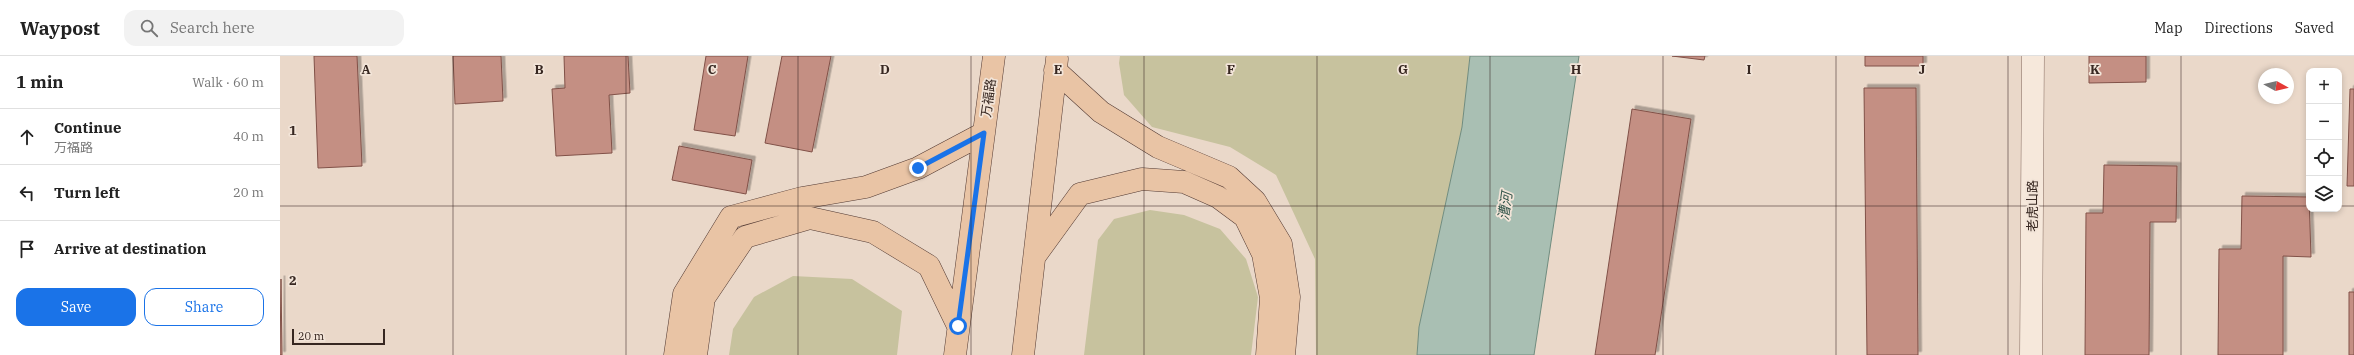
<!DOCTYPE html>
<meta charset="utf-8">
<style>
body{margin:0;font-family:"IBM Plex Serif","Noto Sans SC",serif;background:#f2f2f2;color:#222}
.controls{position:absolute;right:12px;top:12px;display:grid;overflow:hidden;border-radius:8px;box-shadow:0 2px 6px #0003}
.controls button{width:36px;height:36px;display:grid;place-items:center;padding:0;border:0;border-bottom:1px solid #e0e0e0;background:#fff;color:#222;font:20px sans-serif}
.compass{position:absolute;left:1978px;top:12px;width:36px;height:36px;border-radius:50%;background:#fff;box-shadow:0 2px 6px #0003;rotate:98deg}
.scale{position:absolute;left:12px;bottom:10px;width:93px;box-sizing:border-box;padding-left:4px;border:2px solid #372721;border-top:0;font-size:11px;line-height:14px;white-space:nowrap;color:#372721;-webkit-text-stroke:3px #f2e4d8;paint-order:stroke}
.stop{position:absolute;width:12px;height:12px;margin:-9px;border:3px solid #1a73e8;border-radius:50%;background:#fff}
.stop.end{background:#1a73e8;border-color:#fff;box-shadow:0 1px 4px #0008}
.list{margin:0;padding:0;list-style:none}
h2{display:flex;justify-content:space-between;align-items:center;height:52px;margin:0;padding:0 16px;font-size:17px}
h2 small{font-size:13px;font-weight:400;color:#767676}
.list li{display:grid;grid-template-columns:26px 1fr auto;gap:12px;align-items:center;box-sizing:border-box;height:56px;padding:0 16px;border-top:1px solid #e0e0e0}
.list b{display:block;font-size:15px;white-space:nowrap}
.list p{margin:0;font-size:13px;white-space:nowrap;color:#767676}
.list em{font-size:13px;font-style:normal;color:#767676}
.actions{display:flex;gap:8px;padding:12px 16px}
.actions a{flex:1;padding:9px 0;border:1px solid #1a73e8;border-radius:12px;text-align:center;font-size:14px;color:#1a73e8}
.actions .main{background:#1a73e8;color:#fff}
.icon{flex:none;width:22px;height:22px;fill:none;stroke:currentColor;stroke-width:2;stroke-linecap:round;stroke-linejoin:round}
.map{position:relative;flex:none;width:2074px;height:299px;overflow:hidden}
header{display:flex;align-items:center;gap:24px;box-sizing:border-box;height:56px;padding:0 20px;background:#fff;border-bottom:1px solid #e0e0e0}
header strong{font-size:19px}
nav{display:flex;gap:22px;margin-inline-start:auto;font-size:14px}
.search{width:280px;height:36px;background:#f2f2f2;display:flex;align-items:center;gap:10px;box-sizing:border-box;padding:0 14px;border-radius:12px;color:#767676;font-size:15px}
main{display:flex}
aside{flex:1;background:#fff}
.map>svg:first-child{display:block}
.green{fill:#c7c29e}
.water{fill:#a9bfb3;stroke:#708c7f}
.building{fill:#c48f83;stroke:#815148;filter:url(#shadow)}
.lines{fill:none;stroke-linecap:round;stroke-linejoin:round}
.minor-casing{stroke:#846a5f;stroke-width:23}
.major-casing{stroke:#533a33;stroke-width:23}
.minor{stroke:#f6e8db;stroke-width:22}
.major{stroke:#e9c4a5;stroke-width:22}
.route{stroke:#1a73e8;stroke-width:5}
.grid{fill:none;stroke:#372721;stroke-width:1;stroke-opacity:0.55}
.labels{text-anchor:middle;stroke-width:3.5;stroke-linejoin:round;paint-order:stroke}
.street-label{font-size:13px;fill:#372721;stroke:#f2e4d8}
.water-label{font-size:14px;font-style:italic;fill:#32554a;stroke:#f2e4d8}
.grid-label{font-size:13px;text-anchor:middle;font-weight:bold;fill:#372721;stroke:#f2e4d8;stroke-width:3.5;stroke-linejoin:round;paint-order:stroke}
</style>
<header>
<strong>Waypost</strong>
<div class="search"><svg class="icon" aria-label="search" viewBox="0 0 24 24"><circle cx="10" cy="10" r="6"/><path d="M15 15l6 6"/></svg>Search here</div>
<nav><a>Map</a><a>Directions</a><a>Saved</a></nav>
</header>
<main>
<aside>
<h2>1 min<small>Walk · 60 m</small></h2>
<ul class="list">
<li><svg class="icon" aria-label="ahead" viewBox="0 0 24 24"><path d="M12 20V5M6 11l6-6 6 6"/></svg><div><b>Continue</b><p>万福路</p></div><em>40 m</em></li>
<li><svg class="icon" aria-label="left" viewBox="0 0 24 24"><path d="M17 20v-9H6M10 6l-5 5 5 5"/></svg><div><b>Turn left</b></div><em>20 m</em></li>
<li><svg class="icon" aria-label="arrive" viewBox="0 0 24 24"><path d="M6 21V4h12l-3 4 3 4H6"/></svg><div><b>Arrive at destination</b></div></li>
</ul>
<div class="actions"><a class="main">Save</a><a>Share</a></div>
</aside>
<div class="map">
<svg width="2074" height="299" viewBox="0 0 2074 299">
<defs>
<filter id="shadow"><feDropShadow dx="3.5" dy="-3.5" stdDeviation="0" flood-color="#0004"/></filter>
</defs>
<rect width="100%" height="100%" fill="#ead8c9"/>
<path class="green" d="M840,0H1190L1182,71L1139,271L1137,299H1036L1035,203L996,119L950,91L872,71L844,39L839,7Z
M870,154L904,159L940,173L966,203L978,241L971,299H804L818,184L834,163Z
M513,220L572,223L622,255L617,299H449L453,273L474,241Z"/>
<path class="water" d="M1190,0H1299L1254,299H1137L1139,271L1182,71Z"/>
<path class="building" d="M34,0H77L82,110L38,112Z
M173,0H221L223,45L175,48Z
M284,0H348L350,37L329,39L332,97L276,100L272,33L285,32Z
M426,0H468L455,80L414,74Z
M502,0H551L532,96L485,87Z
M1392,0H1425L1424,4Z
M1585,0H1643V10H1585Z
M1809,0H1866V26L1809,27Z
M1584,32H1636L1638,299H1587Z
M2070,33H2074V130H2067Z
M1352,53L1411,63L1375,299H1315Z
M399,90L472,104L466,138L392,124Z
M1824,109L1897,110L1896,166H1870L1869,299H1805L1806,157H1823Z
M1962,140L2029,141L2031,201L2003,200V299H1938L1939,193H1961Z
M1,223L2,299H0Z
M2069,236H2074V299H2069Z"/>
<g class="lines">
<g class="minor-casing">
<path id="minor" d="M1751,299L1753,0"/>
</g>
<g class="major-casing">
<path id="major" d="M775,14L821,56L878,91L949,121L975,145L1001,188L1009,241L1004,299
M755,200L800,138L862,123L904,126L938,141L965,161L983,198L991,242L987,299
M395,299L404,238L451,161L522,142L586,131L638,112L704,77
M416,299L424,242L465,181L530,162L593,176L649,210L678,270
M675,299L714,0
M743,299L777,3"/>
</g>
<use href="#minor" class="minor"/>
<use href="#major" class="major"/>
</g>
<g class="lines">
<path class="route" d="M638,112L704,77L678,270"/>
</g>
<path class="grid" d="M173,0V299M346,0V299M518,0V299M691,0V299M864,0V299M1037,0V299M1210,0V299M1383,0V299M1556,0V299M1728,0V299M1901,0V299M0,150H2029M2059,150H2074"/>
<g class="labels">
<g class="street-label">
<text transform="translate(708 42) rotate(-82)" y="5">万福路</text>
<text transform="translate(1752 150) rotate(-90)" y="5">老虎山路</text>
</g>
<g class="water-label">
<text transform="translate(1225 150) rotate(-82)" y="5">漕河</text>
</g>
</g>
<g class="grid-label">
<text x="86" y="18">A</text>
<text x="259" y="18">B</text>
<text x="432" y="18">C</text>
<text x="605" y="18">D</text>
<text x="778" y="18">E</text>
<text x="951" y="18">F</text>
<text x="1123" y="18">G</text>
<text x="1296" y="18">H</text>
<text x="1469" y="18">I</text>
<text x="1642" y="18">J</text>
<text x="1815" y="18">K</text>
<text x="13" y="79">1</text>
<text x="13" y="229">2</text>
</g>
</svg>
<div class="controls">
<button>+</button>
<button>−</button>
<button><svg class="icon" aria-label="locate" viewBox="0 0 24 24"><circle cx="12" cy="12" r="6"/><path d="M12 2v4M12 18v4M2 12h4M18 12h4"/></svg></button>
<button><svg class="icon" aria-label="layers" viewBox="0 0 24 24"><path d="M12 4l9 5-9 5-9-5zM3 14l9 5 9-5"/></svg></button>
</div>
<svg class="compass" viewBox="-18 -18 36 36"><path d="M0-13l5 13h-10z" fill="#e53935"/><path d="M0 13l5-13h-10z" fill="#767676"/></svg>
<div class="scale">20 m</div>
<div class="stop" style="left:678px;top:270px"></div>
<div class="stop end" style="left:638px;top:112px"></div>
</div>
</main>
